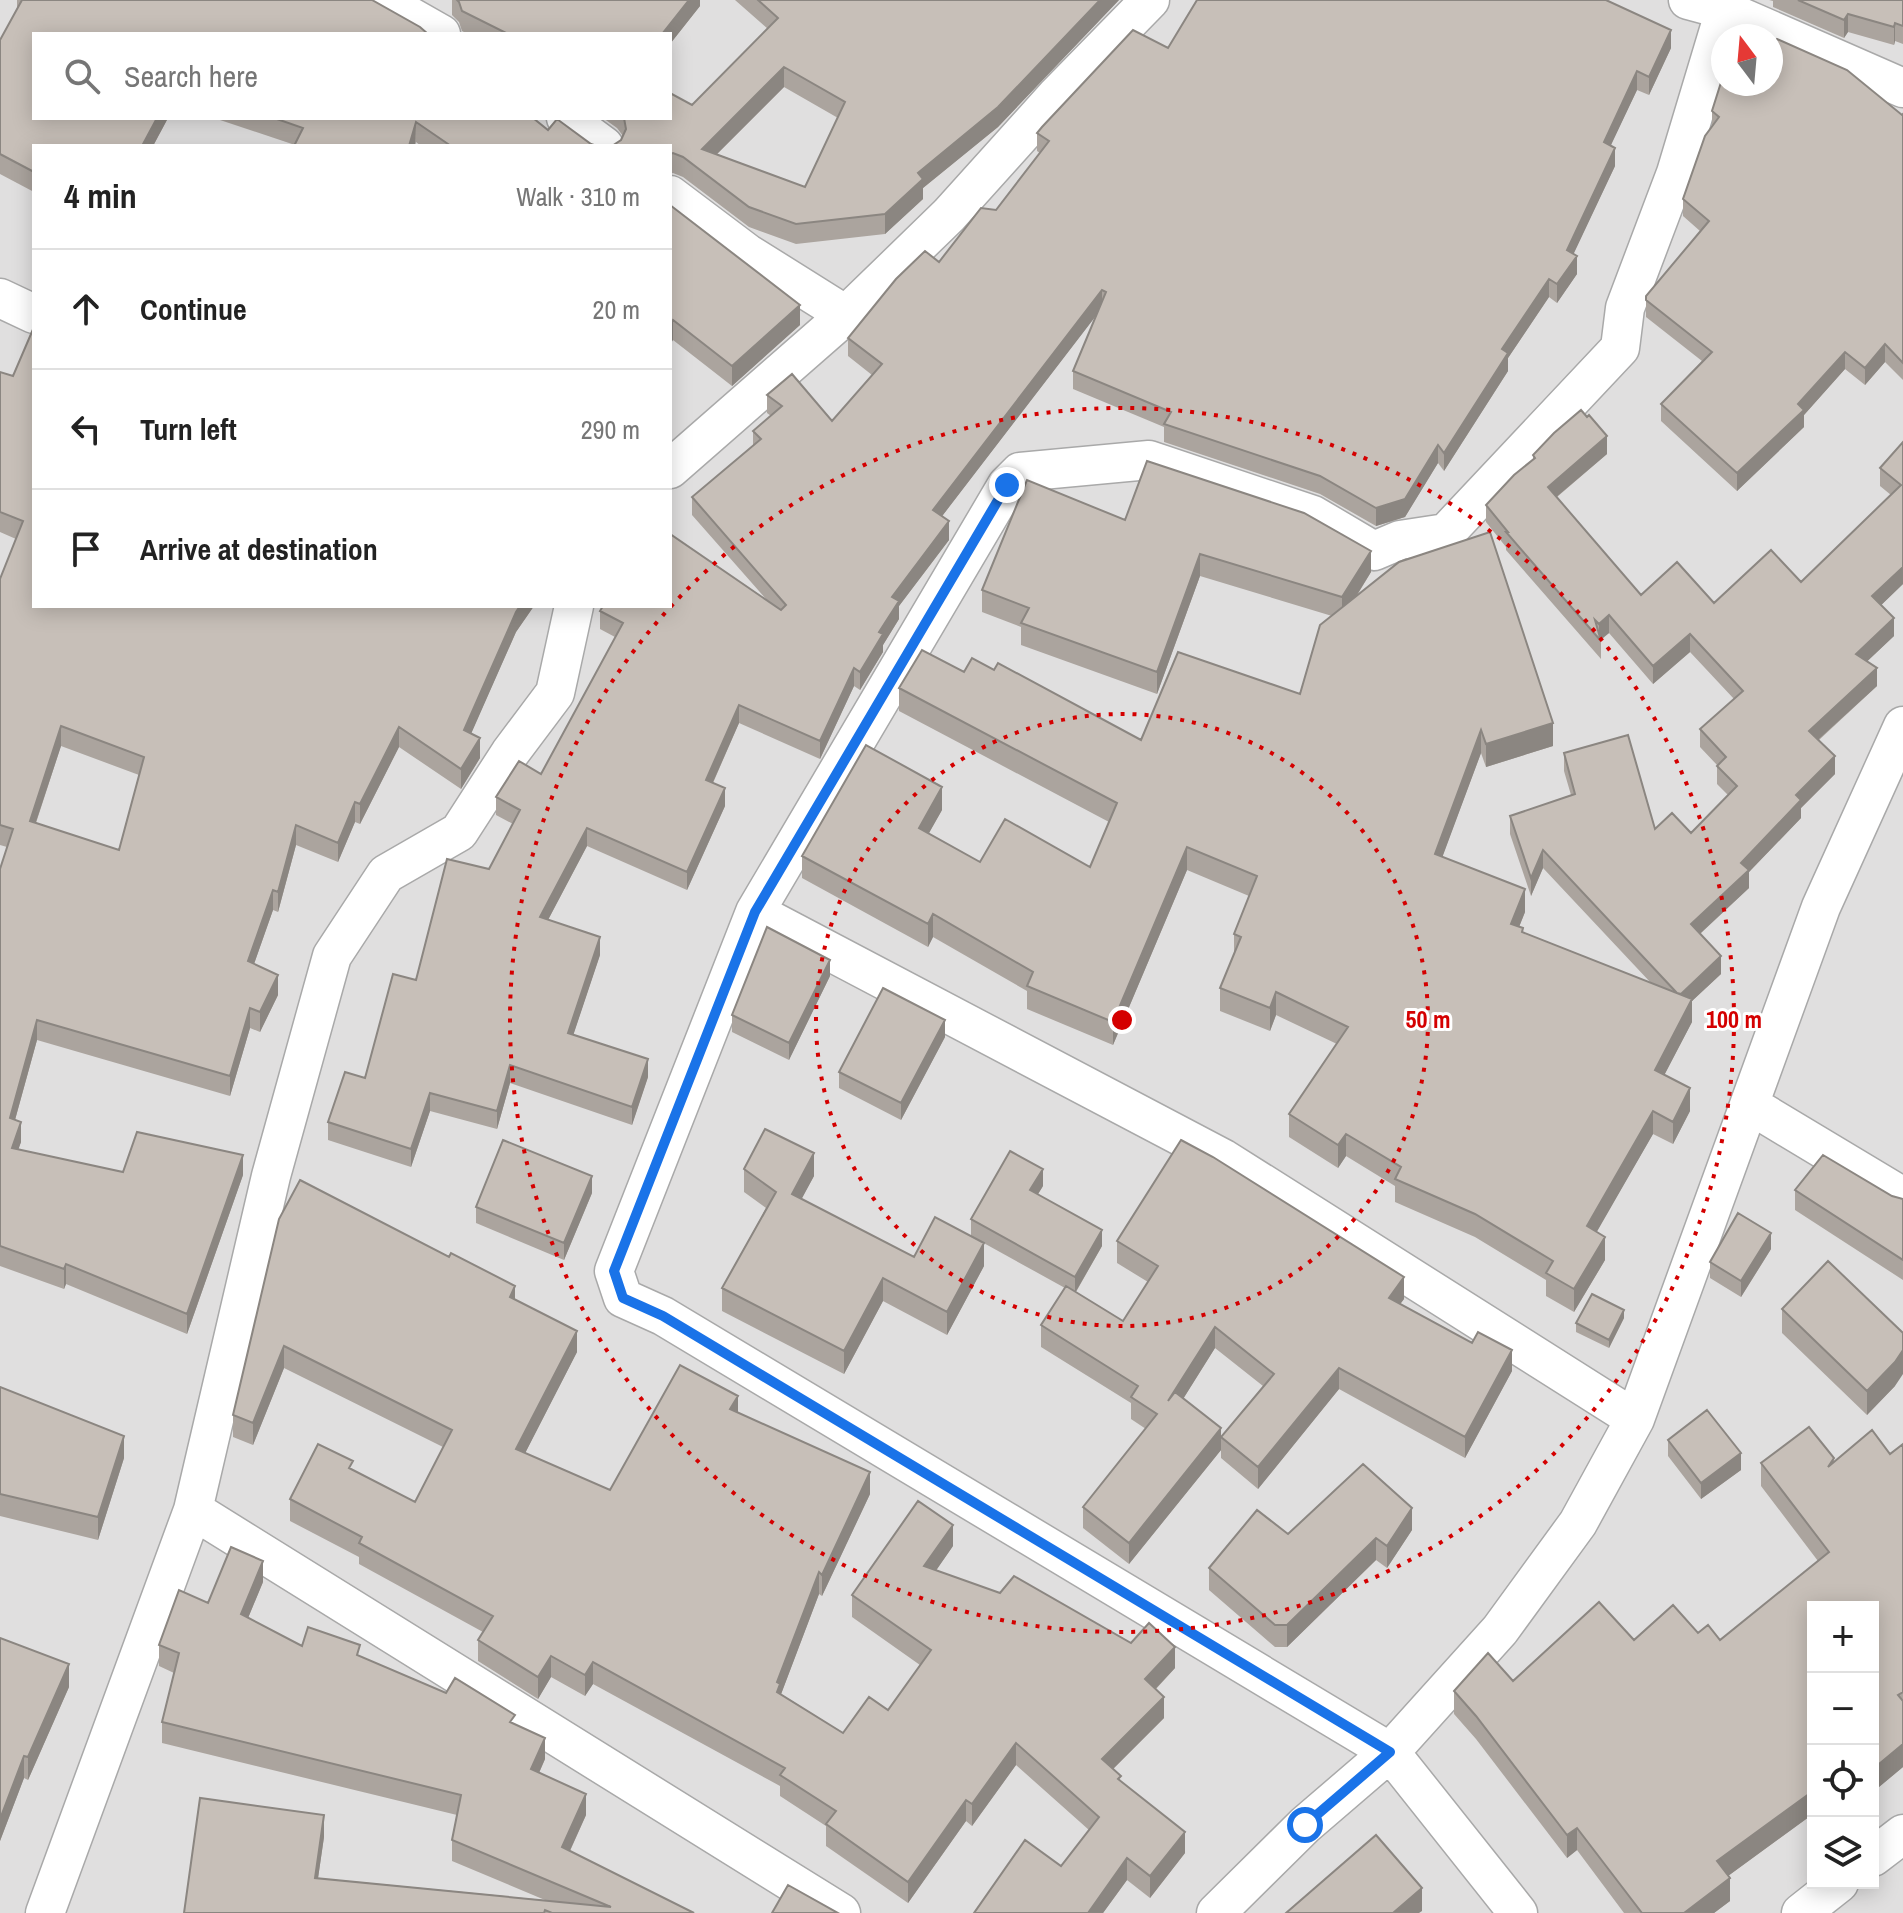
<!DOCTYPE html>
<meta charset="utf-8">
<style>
body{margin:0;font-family:"Archivo Narrow",sans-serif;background:#f2f2f2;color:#222}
.controls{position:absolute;right:24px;bottom:24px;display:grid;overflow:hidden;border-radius:0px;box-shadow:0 4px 20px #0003}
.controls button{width:72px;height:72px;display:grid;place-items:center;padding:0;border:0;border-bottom:2px solid #e0e0e0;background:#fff;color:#222;font:40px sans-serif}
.compass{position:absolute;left:1711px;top:24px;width:72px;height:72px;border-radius:50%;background:#fff;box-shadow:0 4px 20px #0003;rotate:344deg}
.stop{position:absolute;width:24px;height:24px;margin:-18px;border:6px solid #1a73e8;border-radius:50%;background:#fff}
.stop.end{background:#1a73e8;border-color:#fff;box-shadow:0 2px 8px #0008}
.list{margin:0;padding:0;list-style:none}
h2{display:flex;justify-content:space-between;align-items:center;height:104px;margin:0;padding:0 32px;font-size:34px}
h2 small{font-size:26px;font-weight:400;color:#767676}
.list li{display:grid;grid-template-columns:52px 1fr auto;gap:24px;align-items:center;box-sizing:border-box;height:120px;padding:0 32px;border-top:2px solid #e0e0e0}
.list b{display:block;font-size:30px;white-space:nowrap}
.list em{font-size:26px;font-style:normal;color:#767676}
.icon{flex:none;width:44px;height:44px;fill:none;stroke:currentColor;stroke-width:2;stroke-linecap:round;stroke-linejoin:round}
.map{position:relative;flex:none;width:1903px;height:1913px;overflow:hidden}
.search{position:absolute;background:#fff;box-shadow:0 4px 20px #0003;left:32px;top:32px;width:640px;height:88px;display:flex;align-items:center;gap:20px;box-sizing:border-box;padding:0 28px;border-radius:0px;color:#767676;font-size:30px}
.panel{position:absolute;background:#fff;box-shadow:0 4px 20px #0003;left:32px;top:144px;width:640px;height:464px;border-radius:0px}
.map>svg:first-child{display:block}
.residential{fill:#e0dfdf;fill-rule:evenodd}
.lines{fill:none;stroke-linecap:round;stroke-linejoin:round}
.minor-casing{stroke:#a9a9a9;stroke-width:41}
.minor{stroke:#fff;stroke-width:38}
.wall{fill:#aba49e;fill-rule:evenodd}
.shaded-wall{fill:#8b8681}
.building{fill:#c7bfb8;stroke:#8b8681;stroke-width:2;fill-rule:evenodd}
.route{stroke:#1a73e8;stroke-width:10}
.ring{fill:none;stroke:#d40000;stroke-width:4;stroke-dasharray:4 8}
.centre{fill:#d40000;stroke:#fff;stroke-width:4}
.ring-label{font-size:24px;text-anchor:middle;font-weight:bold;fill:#d40000;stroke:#fff;stroke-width:6;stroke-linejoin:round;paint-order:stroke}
</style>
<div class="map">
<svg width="1903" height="1913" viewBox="0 0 1903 1913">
<rect width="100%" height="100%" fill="#f2efe9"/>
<path class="residential" d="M0,0H1903V1913H0ZM34,34H670V118H34ZM1723,36H1771V84H1723ZM34,146H670V606H34ZM1813,1607H1873V1883H1813Z"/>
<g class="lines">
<g class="minor-casing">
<path id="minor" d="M381,0L441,34
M1688,0L1725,10L1903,88
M566,118L604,146
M670,195L747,253L846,315
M0,298L34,314
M670,469L846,315L949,215L1057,95L1150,0
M755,912L1224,1159L1635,1419
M1750,1105L1903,1197
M193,1510L841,1913
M1873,1857L1903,1834
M45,1913L193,1510L271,1176L332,956L386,874L459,832L510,753L555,693L574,606
M1216,1913L1305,1825L1390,1752L1500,1630L1578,1523L1635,1419L1821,907L1903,726
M1518,1913L1390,1752L663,1316L623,1298L614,1271L755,912L1007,485L1020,472L1149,460L1313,515L1374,551L1400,540L1446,533L1620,348L1625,308L1676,173L1725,10
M1801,1913L1839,1883"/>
</g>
<use href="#minor" class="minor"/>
</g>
<path class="wall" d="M17,0H372L34,34L168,118L153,146H34V192L0,174V40L17,9Z
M452,0H700V6L670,44V34H468L462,31L459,22L452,15Z
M735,0H1119L998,127L923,188V199L885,234L796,244L749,227L683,177L673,173L670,174V146L621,140L623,136L617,128L603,118H670L692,105L768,29ZM784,87L838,118L805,187L717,154Z
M1769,0H1903V44L1895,41L1894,45L1848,32L1844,38L1773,7V1Z
M1168,48H1671L1649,95L1637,90L1610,146L1615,166L1573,254L1577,274L1557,303L1549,297L1508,358V371L1444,471L1438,463L1405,517L1376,526L1320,494L1164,442V427L1073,389V371L1097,314L942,516L949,540L899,606V619L883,645V652L860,690L854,686L820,759L739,723L713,783L725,806L687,890L587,846L548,920L600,955L573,1035L648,1077L632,1125L510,1083L497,1129L430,1111L411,1167L328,1140V1122L365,1078L416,980L489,869L513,824L496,815V797L541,774L615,637L600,629V611L766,599L692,515V497L753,446V431L771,416L767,413V395L832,421L872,375L848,356V338L939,262L996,210L1040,153L1037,151V133Z
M1712,111L1902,115L1903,114V380L1885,362L1865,385L1845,369L1804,415V427L1737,491L1661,421V404L1702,361L1646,317V300L1700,231L1683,216V199L1712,126Z
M214,118H533L548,130L597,146H421L416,142L415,146H294L295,145Z
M670,205L800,325L732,386L673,340Z
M0,372L13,376L34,606H534L516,632L471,733L480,758L461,789L399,747L360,824L355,822L338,862L296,845L278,912L273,910L254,964L278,995L260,1032L250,1028L230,1096L37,1040L15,1120L21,1142L18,1149L123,1172L243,1175L187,1334L66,1284L64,1289L0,1266V869L7,847L0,845V579L16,539L0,532ZM61,746L139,775L119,850L36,823Z
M1903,442V584L1881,605L1894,636L1866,662L1877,686L1819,740L1835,774L1801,808V818L1749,872V888L1700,934L1721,974L1692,1001V1022L1664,1075L1690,1111L1673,1144L1653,1134L1596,1232L1605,1260L1574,1312L1546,1296V1280L1475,1237L1395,1202V1186L1346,1156L1338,1168L1289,1137V1114L1337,1044L1276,1015L1270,1031L1220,1011V988L1234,954V934L1249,896L1187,870L1113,1045L1027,1009V991L933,937L928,947L802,878V856L942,810L928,834L980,862L1090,867L1109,822L899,711V688L964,672L994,670L1141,740L1300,694L1332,616L1200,576L1157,694L1021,645V627L982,612V590L1125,520L1371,572L1356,597L1553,746L1486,767L1481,753L1442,857L1525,912L1519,927L1523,932L1651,983L1543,868L1531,896L1510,834V816L1571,795L1564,771V753L1655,829L1691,833L1728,795L1717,784V765L1700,747V729L1734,699L1690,652L1653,684L1609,633L1601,640V659L1506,550V547L1486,522V505L1533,460V455L1607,454L1557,497L1641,595L1714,603L1801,582L1891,495L1880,486V468Z
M830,976L789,1060L732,1032V1015Z
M945,1037L901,1120L839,1088V1072Z
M744,1169L814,1176L801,1199L914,1257L984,1266L947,1335L883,1301L844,1374L722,1311V1288L766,1208L744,1192Z
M1043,1186L1038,1194L1102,1246L1076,1292L1123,1321L1148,1282L1117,1263V1241L1404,1299L1400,1304L1512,1371L1465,1458L1339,1389L1258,1489L1221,1458V1450L1129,1564L1083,1528V1507L1146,1429L1131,1419V1403L1041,1347V1325L1065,1288L971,1236V1219ZM1215,1348L1263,1386L1221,1437L1183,1399Z
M1795,1190L1892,1196L1903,1199V1280L1795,1210Z
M592,1193L564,1260L476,1223V1207Z
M279,1219L515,1300L577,1352L525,1453L610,1490L738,1413L870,1494L822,1596L819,1594L781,1694L843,1733L888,1710L920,1665L852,1617V1595L953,1546L936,1570L1175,1668L1156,1689L1164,1718L1113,1769L1121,1781L1185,1853L1150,1898L1127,1880L1103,1913H974L1061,1866L1089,1830L1016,1765L972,1826L966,1821L908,1903L826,1846V1826L780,1796V1786L593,1684L585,1696L551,1677L538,1699L478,1661V1640L483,1632L359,1564V1557L290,1521V1499L353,1470L415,1502L443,1447L284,1368L253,1445L233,1437V1415Z
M1771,1249L1741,1297L1710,1278V1262Z
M1782,1309L1895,1386L1867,1415L1782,1333Z
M1624,1318L1609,1348L1576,1332V1323Z
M0,1387L124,1458L98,1540L0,1516Z
M1809,1427L1834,1458V1462L1872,1430L1890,1454L1903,1444V1767L1873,1792V1607H1813V1814L1728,1876L1730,1878V1901L1714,1913H1624L1577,1850L1567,1858L1476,1739L1454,1714V1691L1488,1653L1513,1681L1599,1602L1634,1640L1673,1605L1698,1633L1708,1625L1720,1640L1818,1561L1761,1486V1463Z
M1668,1440L1741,1470L1701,1499L1668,1456Z
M1412,1530L1387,1568L1376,1560L1287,1647H1275L1209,1590V1568L1288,1534Z
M263,1582L248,1618L302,1646L360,1656L515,1724L545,1759L539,1773L586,1815L570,1851L694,1913H184L324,1837L318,1878L545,1900L452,1861V1840L457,1815L162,1743V1722L174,1673L159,1666V1645L208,1603Z
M0,1638L69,1687L28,1780L24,1778L0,1841Z"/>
<path class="shaded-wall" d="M689,0H700V6L670,44V34H662Z
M1100,0H1119L998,127L923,188V199L885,234V214L918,173Z
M1848,14V32L1844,38V20Z
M1895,23V41L1894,45V27Z
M1671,30V48L1649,95V77Z
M784,67V87L702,169V149Z
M1637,71V90L1604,160V142Z
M157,118H168L153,146H142Z
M416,122L415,146H409Z
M1615,148V166L1567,268V250Z
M1577,256V274L1557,303V284Z
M1549,279V297L1508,358V371L1444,471V453L1502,349Z
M1102,290V308L933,528V510Z
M800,305V325L732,386V366Z
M673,320V340L670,345V325Z
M1885,344V362L1865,385V368Z
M1845,352V369L1804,415V427L1737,491V473Z
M1607,436V454L1548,504V487Z
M1438,445V463L1405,517L1376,526V508Z
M949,521V540L899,606V619L883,645V652L860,690V672L879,632L892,597Z
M1371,551V572L1342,619V597Z
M1200,554V576L1157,694V672Z
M1903,567V584L1872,614V596Z
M520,606H534L516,632L464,750V730L516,612Z
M1609,615V633L1600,640L1599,639V624Z
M1894,618V636L1856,672V654Z
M1690,634V652L1653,684V666Z
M854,668V686L820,759V741Z
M1877,668V686L1809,748V731Z
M739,705V723L706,798V780Z
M1553,723V746L1486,767V744Z
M61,726V746L30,840V821Z
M399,727V747L360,824V804Z
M1481,730V753L1435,877V854Z
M480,738V758L461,789V769Z
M1835,756V774L1801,808V818L1749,872V888L1691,942V924L1796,795Z
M942,787V810L919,851V828Z
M725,788V806L687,890V872Z
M355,802V822L338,862V843Z
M296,825V845L278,912V892Z
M587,828V846L540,935V917Z
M1187,847V870L1113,1045V1022Z
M1543,850V868L1531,896V878Z
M1525,889V912L1511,947V924Z
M273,890V910L248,981V961Z
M933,914V937L928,947V924Z
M600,937V955L568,1051V1033Z
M1721,956V974L1692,1001V1022L1655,1093V1070L1679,995Z
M830,960V976L789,1060V1043Z
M278,975V995L260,1032V1012Z
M1276,992V1015L1270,1031V1008Z
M250,1008V1028L230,1096V1076Z
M37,1020V1040L10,1138V1118Z
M945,1020V1037L901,1120V1103Z
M648,1059V1077L632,1125V1107Z
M510,1065V1083L497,1129V1111Z
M1690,1088V1111L1673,1144V1122Z
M430,1093V1111L411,1167V1149Z
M1653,1111V1134L1587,1249V1226Z
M21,1122V1142L12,1168V1148Z
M1346,1134V1156L1338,1168V1145Z
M814,1153V1176L792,1217V1194Z
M243,1155V1175L187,1334V1314Z
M1043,1169V1186L1030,1207V1190Z
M592,1176V1193L564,1260V1243Z
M1102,1230V1246L1075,1293V1277Z
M1771,1233V1249L1741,1297V1281Z
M1605,1237V1260L1574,1312V1289Z
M984,1243V1266L947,1335V1312Z
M66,1264V1284L64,1289V1269Z
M1404,1277V1299L1389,1319V1298Z
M883,1278V1301L844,1374V1351Z
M515,1286V1308L510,1297Z
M1624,1310V1318L1609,1348V1340Z
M1215,1327V1348L1168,1423V1401Z
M577,1331V1352L516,1471V1449Z
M284,1346V1368L253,1445V1423Z
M1512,1350V1371L1465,1458V1437Z
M1903,1350V1374L1895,1386L1867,1415V1391Z
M1339,1368V1389L1258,1489V1467Z
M738,1396V1418L730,1409Z
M1221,1428V1450L1129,1564V1543Z
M124,1436V1458L98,1540V1517Z
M1741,1453V1470L1701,1499V1483Z
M870,1472V1494L822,1596V1575Z
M1412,1508V1530L1387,1568V1546Z
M953,1525V1546L924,1588V1566Z
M1376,1538V1560L1287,1647V1625Z
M263,1561V1582L241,1635V1614Z
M819,1572V1594L780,1697L777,1713V1682Z
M1175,1647V1668L1145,1700V1679Z
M551,1656V1677L538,1699V1677Z
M593,1662V1684L585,1696V1675Z
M69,1664V1687L28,1780V1757Z
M1164,1697V1718L1102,1780V1759Z
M545,1738V1759L531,1791V1769Z
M1016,1743V1765L972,1826V1804Z
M1903,1744V1767L1873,1792V1769Z
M24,1756V1778L0,1841V1819Z
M1813,1791V1814L1717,1884V1861Z
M586,1794V1815L562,1868V1847Z
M966,1800V1821L908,1903V1882Z
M324,1815V1837L315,1899V1878Z
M1577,1828V1850L1567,1858V1835Z
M1185,1832V1853L1150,1898V1876Z
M1127,1858V1880L1103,1913H1088Z
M1730,1878V1901L1714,1913H1684Z
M1422,1888V1911L1419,1913H1393Z"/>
<path class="building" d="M22,0H372L420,27L428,34H34V118H157L142,146H34V172L0,154V40Z
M457,0H689L662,34H508L462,11L459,2Z
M758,0H1100L998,107L918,173L923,179L885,214L796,224L749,207L683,157L673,153L670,154V146H612L621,140L626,129L624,118H670V93L692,105L778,18ZM784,67L845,102L805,187L702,149Z
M1197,0H1606L1671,30L1649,77L1637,71L1604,142L1615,148L1567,250L1577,256L1557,284L1549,279L1502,349L1508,353L1444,453L1438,445L1405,499L1376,508L1320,476L1164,424L1171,412L1073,371L1106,292L1102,290L933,510L949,521L892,597L899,601L879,632L883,634L860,672L854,668L820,741L739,705L706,780L725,788L687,872L587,828L540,917L600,937L568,1033L648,1059L632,1107L510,1065L497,1111L430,1093L411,1149L328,1122L345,1072L365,1078L393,974L416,980L447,859L489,869L520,810L496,797L519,761L541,774L623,623L600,611L603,606H670V534L781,610L786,605L692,497L761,439L753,431L782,406L767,395L792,374L832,421L882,364L848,338L896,279L925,251L939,262L981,208L996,210L1049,141L1037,133L1042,127L1133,30L1168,48Z
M1798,0H1903V26L1895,23L1894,27L1848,14L1844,20Z
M1777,39L1847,70L1902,115L1903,114V363L1885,344L1865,368L1845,352L1798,404L1804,410L1737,473L1661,404L1712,352L1646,300V296L1709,221L1683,199L1705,136L1719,117L1712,111L1723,76V84H1771V47Z
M274,118H533L548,130L557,119L591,144L597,146H451L416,122L409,146H294L303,128Z
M670,205L800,305L732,366L673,320L670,325Z
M34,327V606H520L516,612L464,730L480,738L461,769L399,727L360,804L355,802L338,843L296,825L278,892L273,890L248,961L278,975L260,1012L250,1008L230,1076L37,1020L10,1118L21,1122L12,1148L123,1172L137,1132L243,1155L187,1314L66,1264L64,1269L0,1246V869L13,829L0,825V579L23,521L0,512V372L13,376ZM61,726L144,757L119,850L30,821Z
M1581,410L1587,417L1589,415L1607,436L1548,487L1641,595L1677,562L1714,603L1771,550L1801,582L1901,485L1880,468L1903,442V567L1872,596L1894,618L1856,654L1877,668L1809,731L1835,756L1796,795L1801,800L1741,863L1749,870L1691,924L1721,956L1681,994L1677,993L1543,850L1531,878L1510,816L1575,794L1564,753L1628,735L1655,829L1672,813L1691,833L1737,786L1717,766L1726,757L1700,729L1743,691L1690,634L1653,666L1609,615L1599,624L1595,620L1601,641L1506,532H1508L1486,505L1514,475L1535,458L1533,455L1554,433Z
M1147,461L1304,513L1371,551L1342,597L1200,554L1157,672L1021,623L1029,608L982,590L1027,480L1125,520Z
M1490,532L1553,723L1486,744L1481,730L1435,854L1525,889L1511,924L1523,928L1522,932L1692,999L1655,1070L1690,1088L1673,1122L1653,1111L1587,1226L1605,1237L1574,1289L1546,1273L1553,1261L1475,1214L1395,1179L1401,1167L1346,1134L1338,1145L1289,1114L1348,1027L1276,992L1270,1008L1220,988L1241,937L1234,934L1257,876L1187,847L1113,1022L1027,986L1033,972L933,914L928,924L802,856L866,745L942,787L919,828L980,862L1005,819L1090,867L1117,803L899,688L922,650L964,672L972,658L994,670L998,663L1141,740L1178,652L1300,694L1320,625L1399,562Z
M767,927L830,960L789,1043L732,1015Z
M883,988L945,1020L901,1103L839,1072Z
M765,1129L814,1153L792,1194L914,1257L935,1217L984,1243L947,1312L883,1278L844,1351L722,1288L776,1192L744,1169Z
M503,1140L592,1176L564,1243L476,1207Z
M1181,1140L1213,1157L1404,1277L1389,1298L1472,1343L1478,1332L1512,1350L1465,1437L1339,1368L1258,1467L1221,1437L1274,1374L1215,1327L1168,1401L1175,1392L1221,1428L1129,1543L1083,1507L1157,1414L1131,1397L1138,1386L1041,1325L1066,1286L1123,1321L1158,1266L1117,1241Z
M1010,1151L1043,1169L1030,1190L1102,1230L1075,1277L971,1219Z
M1823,1155L1892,1196L1903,1199V1260L1795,1190Z
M300,1180L449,1257L451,1253L515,1286L510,1297L577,1331L516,1449L610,1490L680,1365L738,1396L730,1409L870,1472L822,1575L819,1572L777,1682L780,1684L777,1692L843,1733L869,1697L888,1710L931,1650L852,1595L918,1501L953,1525L924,1566L1000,1593L1014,1576L1131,1643L1149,1623L1175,1647L1145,1679L1164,1697L1102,1759L1121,1776L1118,1779L1185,1832L1150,1876L1127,1858L1088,1913H974L1025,1840L1061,1866L1099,1817L1016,1743L972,1804L966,1800L908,1882L826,1824L836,1811L780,1775L785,1768L593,1662L585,1675L551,1656L538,1677L478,1640L493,1616L359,1543L362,1537L290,1499L318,1444L353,1461L349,1468L415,1502L452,1430L284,1346L253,1423L233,1415L279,1219Z
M1738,1213L1771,1233L1741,1281L1710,1262Z
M1828,1261L1903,1333V1350L1895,1362L1867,1391L1782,1309Z
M1592,1294L1624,1310L1609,1340L1576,1323Z
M0,1387L124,1436L98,1517L0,1494Z
M1707,1410L1741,1453L1701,1483L1668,1440Z
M1809,1427L1834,1458L1828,1467L1872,1430L1890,1454L1903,1444V1692L1898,1695L1903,1701V1744L1873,1769V1607H1813V1791L1717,1861L1730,1878L1684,1913H1642L1577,1828L1567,1835L1476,1716L1454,1691L1488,1653L1513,1681L1599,1602L1634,1640L1673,1605L1698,1633L1708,1625L1720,1640L1829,1552L1761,1463Z
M1363,1464L1412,1508L1387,1546L1376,1538L1287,1625H1275L1209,1568L1257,1510L1288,1534Z
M231,1547L263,1561L241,1614L302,1646L308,1627L360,1645L357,1655L446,1693L455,1678L515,1715L510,1722L545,1738L531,1769L586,1794L562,1847L694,1913H552L545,1910L544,1913H184L200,1798L324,1815L315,1878L611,1907L452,1840L461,1795L162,1722L179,1653L159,1645L179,1590L208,1603Z
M0,1638L69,1664L28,1757L24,1756L0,1819Z
M1376,1835L1422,1888L1393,1913H1286Z
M788,1885L838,1913H772Z"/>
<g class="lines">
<path class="route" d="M1007,485L755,912L614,1271L623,1298L663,1316L1390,1752L1305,1825"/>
</g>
<g class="ring">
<circle cx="1122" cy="1020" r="306"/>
<circle cx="1122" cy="1020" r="612"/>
</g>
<circle cx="1122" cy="1020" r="12" class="centre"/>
<g class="ring-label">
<text x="1428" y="1028">50 m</text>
<text x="1734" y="1028">100 m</text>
</g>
</svg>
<div class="controls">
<button>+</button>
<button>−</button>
<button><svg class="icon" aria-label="locate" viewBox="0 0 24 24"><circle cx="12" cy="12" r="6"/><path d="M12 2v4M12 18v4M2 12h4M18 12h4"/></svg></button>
<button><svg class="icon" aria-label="layers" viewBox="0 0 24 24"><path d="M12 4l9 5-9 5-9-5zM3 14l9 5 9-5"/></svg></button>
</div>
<svg class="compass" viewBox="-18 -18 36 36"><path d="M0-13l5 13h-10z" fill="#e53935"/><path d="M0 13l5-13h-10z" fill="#767676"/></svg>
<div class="stop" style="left:1305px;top:1825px"></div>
<div class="stop end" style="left:1007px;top:485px"></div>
<div class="search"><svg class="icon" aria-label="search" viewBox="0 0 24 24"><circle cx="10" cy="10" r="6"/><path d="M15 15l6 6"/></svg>Search here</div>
<section class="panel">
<h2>4 min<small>Walk · 310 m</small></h2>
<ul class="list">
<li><svg class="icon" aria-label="ahead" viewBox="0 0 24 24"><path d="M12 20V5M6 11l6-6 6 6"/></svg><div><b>Continue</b></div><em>20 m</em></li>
<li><svg class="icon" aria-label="left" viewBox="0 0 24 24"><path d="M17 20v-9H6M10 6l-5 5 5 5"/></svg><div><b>Turn left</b></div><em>290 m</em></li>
<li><svg class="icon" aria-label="arrive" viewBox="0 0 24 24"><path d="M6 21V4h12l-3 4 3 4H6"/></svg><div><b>Arrive at destination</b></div></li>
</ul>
</section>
</div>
